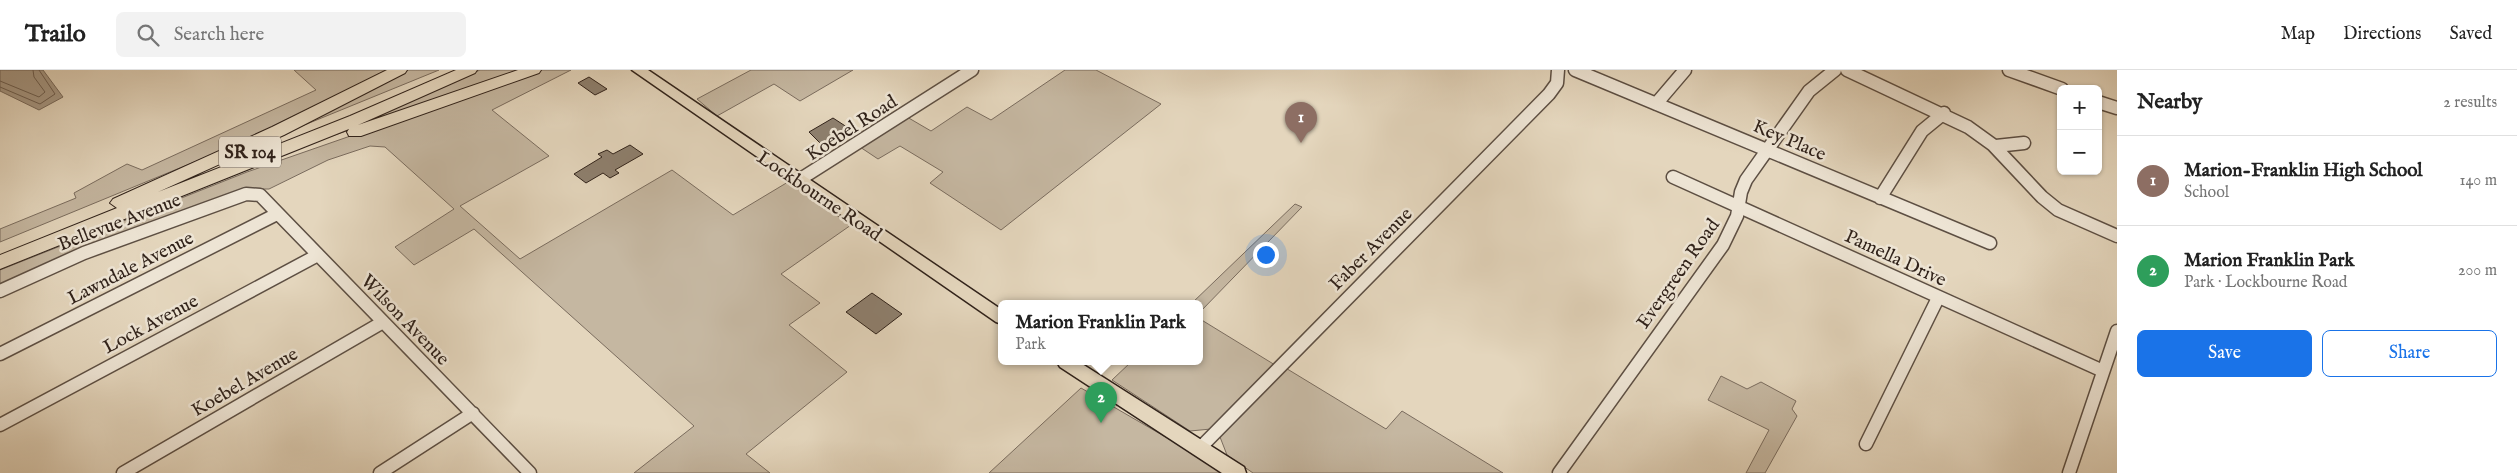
<!DOCTYPE html>
<meta charset="utf-8">
<style>
body{margin:0;font-family:"IM FELL English",serif;background:#f2f2f2;color:#222}
.controls{position:absolute;right:15px;top:15px;display:grid;overflow:hidden;border-radius:8px;box-shadow:0 1px 4px #0004}
.controls button{width:45px;height:45px;display:grid;place-items:center;padding:0;border:0;border-bottom:1px solid #e0e0e0;background:#fff;color:#222;font:25px sans-serif}
.you{position:absolute;left:1265px;top:184px;width:18px;height:18px;margin:-12px;border:4px solid #fff;border-radius:50%;background:#1a73e8;box-shadow:0 0 0 8px #1a73e833}
.badge{display:grid;place-items:center;width:32px;height:32px;border-radius:50%;background:#1a73e8;color:#fff;font-size:16px;font-weight:700}
.pin{position:absolute;translate:-50% -41px;filter:drop-shadow(0 1px 2px #0008)}
.pin::after{content:'';position:absolute;top:26px;width:18px;height:15px;background:inherit;clip-path:polygon(0 0,100% 0,50% 100%)}
.popup{position:absolute;left:998px;top:230px;width:205px;height:65px;box-sizing:border-box;display:grid;place-content:center;border-radius:8px;background:#fff;filter:drop-shadow(0 1px 4px #0005);font-size:16px;white-space:nowrap;color:#767676}
.popup b{font-size:19px;color:#222}
.popup::after{content:'';position:absolute;left:50%;top:100%;margin-left:-10px;border:10px solid transparent;border-top-color:#fff}
.list{margin:0;padding:0;list-style:none}
h2{display:flex;justify-content:space-between;align-items:center;height:65px;margin:0;padding:0 20px;font-size:21px}
h2 small{font-size:16px;font-weight:400;color:#767676}
.list li{display:grid;grid-template-columns:32px 1fr auto;gap:15px;align-items:center;box-sizing:border-box;height:90px;padding:0 20px;border-top:1px solid #e0e0e0}
.list b{display:block;font-size:19px;white-space:nowrap}
.list p{margin:0;font-size:16px;white-space:nowrap;color:#767676}
.list em{font-size:16px;font-style:normal;color:#767676}
.actions{display:flex;gap:10px;padding:15px 20px}
.actions a{flex:1;padding:11px 0;border:1px solid #1a73e8;border-radius:8px;text-align:center;font-size:18px;color:#1a73e8}
.actions .main{background:#1a73e8;color:#fff}
.icon{flex:none;width:28px;height:28px;fill:none;stroke:currentColor;stroke-width:2;stroke-linecap:round;stroke-linejoin:round}
.map{position:relative;flex:none;width:2117px;height:403px;overflow:hidden}
header{display:flex;align-items:center;gap:30px;box-sizing:border-box;height:70px;padding:0 25px;background:#fff;border-bottom:1px solid #e0e0e0}
header strong{font-size:24px}
nav{display:flex;gap:28px;margin-inline-start:auto;font-size:18px}
.search{width:350px;height:45px;background:#f2f2f2;display:flex;align-items:center;gap:12px;box-sizing:border-box;padding:0 18px;border-radius:8px;color:#767676;font-size:19px}
main{display:flex}
aside{flex:1;background:#fff}
.map>svg:first-child{display:block}
.green{fill:#c5b7a1;stroke:#7a6c5e}
.water{fill:#a79986;stroke:#77695b}
.lines{fill:none;stroke-linecap:round;stroke-linejoin:round}
.shore{stroke:#6c5e50;stroke-width:1}
.building{fill:#8e806f;stroke:#30221a}
.minor-casing{stroke:#5d4f43;stroke-width:15}
.major-casing{stroke:#30221a;stroke-width:3}
.highway-casing{stroke:#30221a;stroke-width:2}
.minor{stroke:#ede4d4;stroke-width:12}
.major{fill:#e4d6bd;fill-rule:evenodd}
.highway{fill:#e4d6bd;fill-rule:evenodd}
.labels{text-anchor:middle;stroke-width:5;stroke-linejoin:round;paint-order:stroke}
.shield{fill:#ede4d4;stroke:#695c52;stroke-width:1}
.shield-label{font-size:18px;font-weight:bold;fill:#30221a}
.street-label{font-size:19px;fill:#30221a;stroke:#ede4d4}
</style>
<header>
<strong>Trailo</strong>
<div class="search"><svg class="icon" aria-label="search" viewBox="0 0 24 24"><circle cx="10" cy="10" r="6"/><path d="M15 15l6 6"/></svg>Search here</div>
<nav><a>Map</a><a>Directions</a><a>Saved</a></nav>
</header>
<main>
<div class="map">
<svg width="2117" height="403" viewBox="0 0 2117 403">
<rect width="100%" height="100%" fill="#e4d6bd"/>
<filter id="stains"><feTurbulence type="fractalNoise" baseFrequency=".004" numOctaves="4"/><feColorMatrix values="0 0 0 0 .2 0 0 0 0 .09 0 0 0 0 .02 0 0 0 .5 -.17"/></filter>
<radialGradient id="worn" r=".72"><stop offset=".6" stop-color="#630" stop-opacity="0"/><stop offset="1" stop-color="#630" stop-opacity=".3"/></radialGradient>
<path class="green" d="M294,0H390L255,67L0,172V159L76,128L74,123L127,94L142,100L316,20Z
M404,0H439L248,78Z
M480,0H524L481,17L316,71Z
M540,0H571L492,40L549,86L460,136L520,189L672,100L733,145L788,112L851,155L781,204L820,233L789,255L847,302L746,384L770,403H634L694,356L474,159L414,195L395,177L454,139L385,77L370,76L328,90L269,119H250L0,216V200L247,102Z
M751,0H853L800,31L774,14L717,46L697,29Z
M1065,0H1096L1161,34L1001,160L930,113L943,102L900,76L878,89L860,77L907,47L931,61L967,37L991,50Z
M1295,134L1302,137L1200,242V234H1191Z
M1200,249L1275,295L1211,359L1190,361L1112,310L1131,292H1200Z
M1284,297L1386,359L1402,341L1503,403H1253L1227,385L1220,367Z
M1721,306L1747,319L1761,312L1796,331L1792,339L1797,346L1765,403H1746L1769,360L1708,330Z
M1081,318L1188,380L1221,403H989Z"/>
<path class="water" d="M0,0H43L63,27L39,40L0,21Z"/>
<g class="lines">
<path class="shore" d="M0,11L39,27L45,22L34,7L33,0
M0,17L40,34L55,24L39,0"/>
</g>
<path class="building" d="M589,7L607,19L595,25L578,13Z
M833,48L853,61L830,76L823,71L820,73L809,62Z
M630,75L643,84L615,100L619,103L610,108L603,103L586,113L574,104L602,87L598,84L607,80L613,84Z
M872,223L902,244L876,264L846,242Z"/>
<g class="lines">
<g class="minor-casing">
<path id="minor" d="M1575,0L1990,173
M1847,0L1968,57L1993,75L2042,127L2058,140L2117,166
M2009,0L2062,19
M2098,32L2117,38
M1656,34L1685,0
M1996,76L2024,73
M1673,107L2103,301
M799,110L972,0
M1880,128L1922,61L1944,43
M0,221L84,183L246,124L260,125L530,403
M0,284L277,144
M0,355L318,185
M1866,374L1938,228
M1200,378L1549,24L1557,13L1558,0
M123,403L383,252
M380,403L473,343
M1559,403L1723,175L1737,146L1741,122L1746,110L1809,21L1835,0
M2069,403L2117,261"/>
</g>
<g class="major-casing">
<path id="major" d="M632,0H648L1002,240V254L996,252Z
M1057,292H1079L1244,397L1246,403H1222L1060,297Z"/>
</g>
<g class="highway-casing">
<path id="highway" d="M387,0H407L405,3L284,65L158,122L350,46L456,0H477L475,3L358,55L518,0H541L539,3L361,66H349L347,62L349,59L0,199V185L117,138L110,133L113,129L272,57Z"/>
</g>
<use href="#minor" class="minor"/>
<use href="#major" class="major"/>
<use href="#highway" class="highway"/>
</g>
<g class="labels">
<rect class="shield" x="219" y="66.5" width="62" height="31" rx="4"/>
<g class="shield-label">
<text x="250" y="88">SR 104</text>
</g>
<g class="street-label">
<text transform="translate(851 57) rotate(-33)" y="7">Koebel Road</text>
<text transform="translate(1790 69) rotate(23)" y="7">Key Place</text>
<text transform="translate(820 125) rotate(34)" y="7">Lockbourne Road</text>
<text transform="translate(119 151) rotate(-21)" y="7">Bellevue Avenue</text>
<text transform="translate(1370 178) rotate(-45)" y="7">Faber Avenue</text>
<text transform="translate(1896 187) rotate(25)" y="7">Pamella Drive</text>
<text transform="translate(130 197) rotate(-27)" y="7">Lawndale Avenue</text>
<text transform="translate(1677 203) rotate(-55)" y="7">Evergreen Road</text>
<text transform="translate(406 249) rotate(46)" y="7">Wilson Avenue</text>
<text transform="translate(150 253) rotate(-28)" y="7">Lock Avenue</text>
<text transform="translate(244 311) rotate(-30)" y="7">Koebel Avenue</text>
</g>
</g>
<rect width="100%" height="100%" filter="url(#stains)"/>
<rect width="100%" height="100%" fill="url(#worn)"/>
</svg>
<div class="controls">
<button>+</button>
<button>−</button>
</div>
<div class="you"></div>
<div class="pin badge" style="left:1301px;top:73px;background:#8d6e63">1</div>
<div class="pin badge" style="left:1101px;top:353px;background:#2e9e5b">2</div>
<div class="popup"><b>Marion Franklin Park</b>Park</div>
</div>
<aside>
<h2>Nearby<small>2 results</small></h2>
<ul class="list">
<li><span class="badge" style="background:#8d6e63">1</span><div><b>Marion-Franklin High School</b><p>School</p></div><em>140 m</em></li>
<li><span class="badge" style="background:#2e9e5b">2</span><div><b>Marion Franklin Park</b><p>Park · Lockbourne Road</p></div><em>200 m</em></li>
</ul>
<div class="actions"><a class="main">Save</a><a>Share</a></div>
</aside>
</main>
